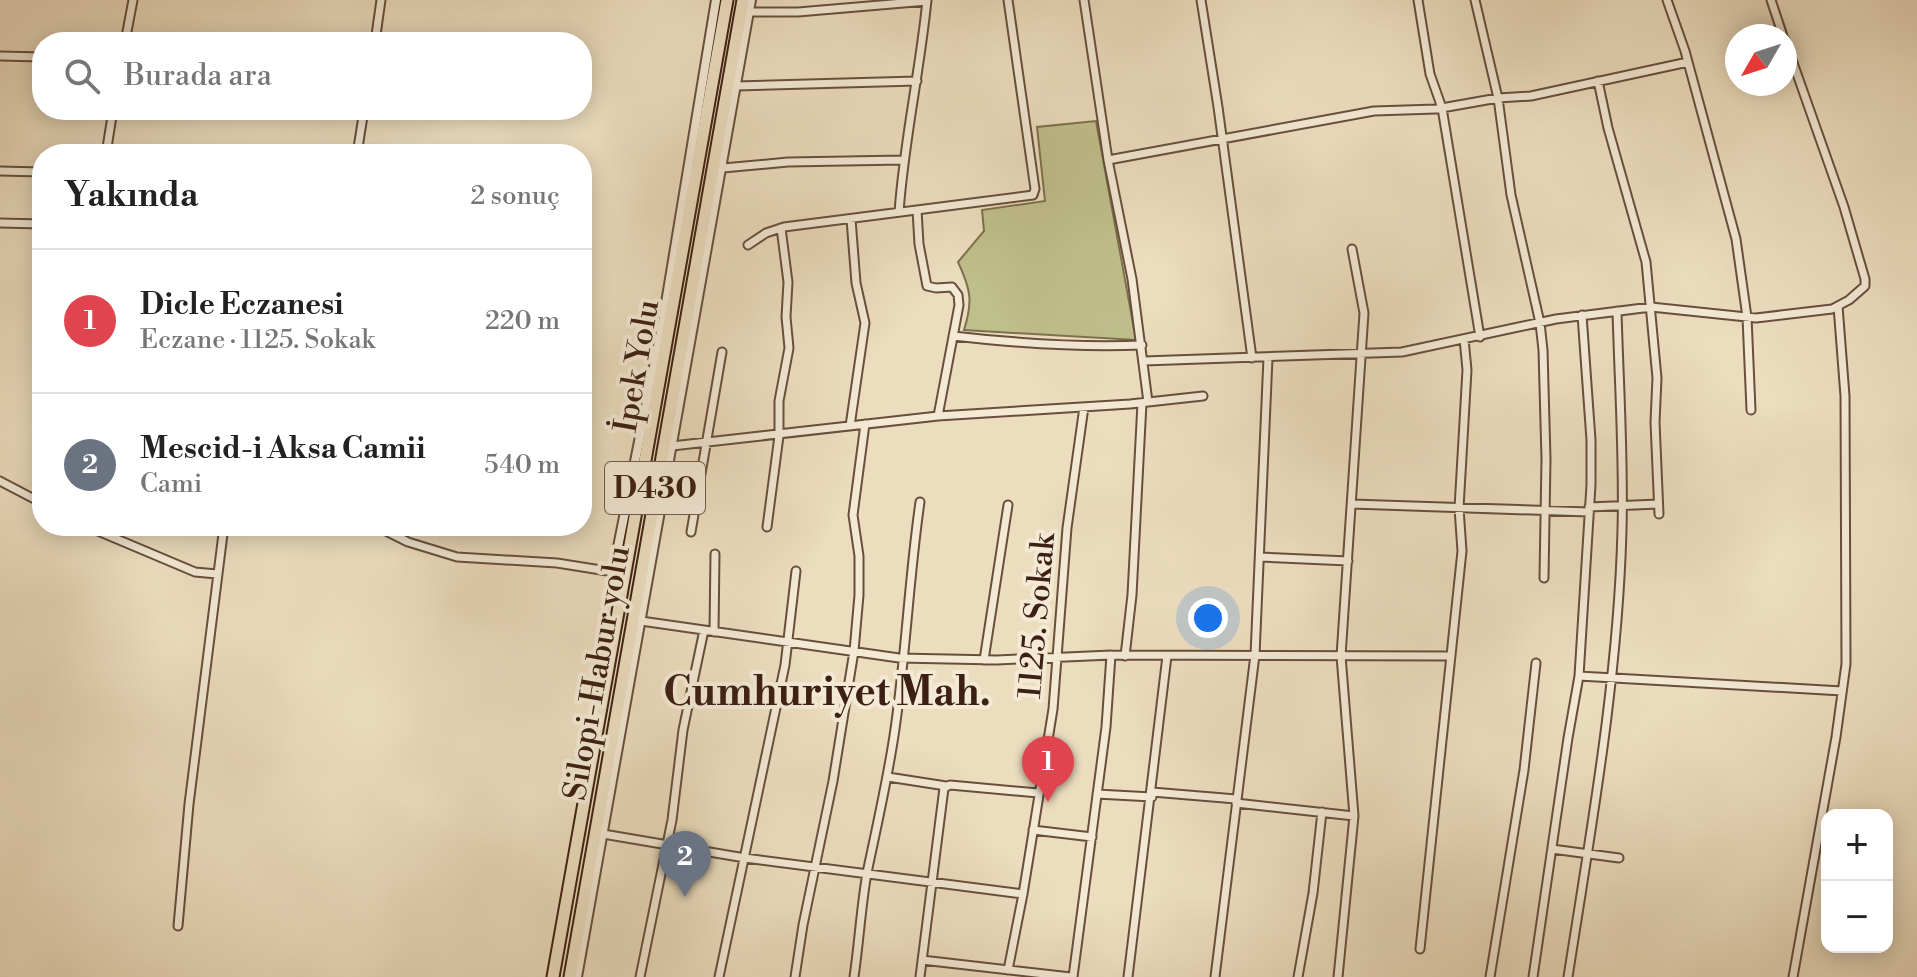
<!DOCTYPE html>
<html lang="tr">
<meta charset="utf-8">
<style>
body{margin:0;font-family:"Libre Bodoni",serif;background:#f2f2f2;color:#222}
.controls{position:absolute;right:24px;bottom:24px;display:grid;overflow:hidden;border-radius:16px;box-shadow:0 4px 20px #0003}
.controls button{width:72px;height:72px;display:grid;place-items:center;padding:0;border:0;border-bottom:2px solid #e0e0e0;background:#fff;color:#222;font:40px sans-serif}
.compass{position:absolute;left:1725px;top:24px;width:72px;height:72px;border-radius:50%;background:#fff;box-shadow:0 4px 20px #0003;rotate:231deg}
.you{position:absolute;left:1208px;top:618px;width:28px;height:28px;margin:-20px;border:6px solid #fff;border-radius:50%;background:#1a73e8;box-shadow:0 0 0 12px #1a73e833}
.badge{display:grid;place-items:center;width:52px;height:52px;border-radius:50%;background:#db2777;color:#fff;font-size:26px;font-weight:700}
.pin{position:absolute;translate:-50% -66px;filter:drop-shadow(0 2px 4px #0008)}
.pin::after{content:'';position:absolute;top:42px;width:28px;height:24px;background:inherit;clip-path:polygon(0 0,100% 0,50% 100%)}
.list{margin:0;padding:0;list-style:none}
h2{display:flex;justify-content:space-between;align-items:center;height:104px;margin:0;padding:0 32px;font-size:34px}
h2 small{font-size:26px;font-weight:400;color:#767676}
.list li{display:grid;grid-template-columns:52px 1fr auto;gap:24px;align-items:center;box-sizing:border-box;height:144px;padding:0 32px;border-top:2px solid #e0e0e0}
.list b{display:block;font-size:30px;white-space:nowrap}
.list p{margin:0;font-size:26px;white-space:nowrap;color:#767676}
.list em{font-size:26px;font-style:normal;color:#767676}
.icon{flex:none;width:44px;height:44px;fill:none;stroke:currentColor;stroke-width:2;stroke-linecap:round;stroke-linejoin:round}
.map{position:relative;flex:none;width:1917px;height:977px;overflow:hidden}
.search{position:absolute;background:#fff;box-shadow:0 4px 20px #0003;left:32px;top:32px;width:560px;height:88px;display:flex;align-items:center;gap:20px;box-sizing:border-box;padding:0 28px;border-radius:32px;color:#767676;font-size:30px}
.panel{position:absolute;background:#fff;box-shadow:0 4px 20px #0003;left:32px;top:144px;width:560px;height:392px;border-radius:32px}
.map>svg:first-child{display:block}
.green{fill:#bfbf8c;stroke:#7e704e;stroke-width:2}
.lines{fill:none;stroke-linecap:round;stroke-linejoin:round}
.minor-casing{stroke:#684f3c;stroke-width:11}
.tertiary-casing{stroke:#684f3c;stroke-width:12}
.trunk-casing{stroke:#3c2011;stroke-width:15}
.minor{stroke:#f3e9d5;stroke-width:7}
.tertiary{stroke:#f3e9d5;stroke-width:8}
.trunk{stroke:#ecddbf;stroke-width:11}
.labels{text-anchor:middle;stroke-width:8;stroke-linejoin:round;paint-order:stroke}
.shield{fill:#f3e9d5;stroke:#735c4c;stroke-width:2}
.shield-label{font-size:30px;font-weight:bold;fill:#3c2011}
.street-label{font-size:32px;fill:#3c2011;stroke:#f3e9d5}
.district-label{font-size:40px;font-weight:bold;fill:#3c2011;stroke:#f3e9d5}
</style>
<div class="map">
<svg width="1917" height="977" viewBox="0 0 1917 977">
<rect width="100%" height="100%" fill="#ecddbf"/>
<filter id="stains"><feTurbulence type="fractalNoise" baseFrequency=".0025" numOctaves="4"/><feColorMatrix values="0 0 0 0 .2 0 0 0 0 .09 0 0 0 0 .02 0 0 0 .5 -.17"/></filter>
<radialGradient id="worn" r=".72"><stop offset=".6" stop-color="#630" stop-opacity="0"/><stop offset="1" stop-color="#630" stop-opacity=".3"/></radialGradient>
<path class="green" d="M1096,121L1136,340L964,330C973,301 971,290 958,262L984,231L982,210L1045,201L1037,127Z"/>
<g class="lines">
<g class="minor-casing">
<path id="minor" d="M1084,0L1108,160L1132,279L1148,402
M1201,0L1218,107L1252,358
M1418,0L1430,74L1442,108L1480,337
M1475,0L1498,98L1511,195L1540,323L1543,350L1546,459L1544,578
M1667,0L1685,51L1736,239L1747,317L1751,410
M1771,0L1783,36
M749,12H798L927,1
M125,42L133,0
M375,42L381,0
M0,56L42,57
M1598,81L1608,128L1646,262L1657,378L1655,422L1659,514
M736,86L917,81
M106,154L113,110
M357,154L364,110
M1108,160L1374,111L1436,109L1498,98L1531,96L1688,62
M723,168L788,162L903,160
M0,171L42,172
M917,210L919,244L927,286L936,288L952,287L958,295L959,305L938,416
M899,212C904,141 920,71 927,0
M0,223L42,224
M748,245L766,233L784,227L1033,195L1035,189L1008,0
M953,336C1016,343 1079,348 1142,345
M1144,361L1402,352L1556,319L1651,307L1756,318L1832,309L1849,300L1865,286V279L1844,207L1785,40
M850,426L865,323L856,283L851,219
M672,446L938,416L1130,404L1203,396
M0,481L42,503
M1352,504L1589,512
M1589,507L1658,504
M86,526L195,572L217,574
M364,526L382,529L408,542L457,557L557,563L626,574
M767,527L779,436V401L789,348L786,317L788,282L781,228
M691,532L722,352
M1260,557L1348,561
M641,621L899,658L997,660L1111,655L1451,656
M714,632L715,554
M1125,656L1132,595L1142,403
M984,660L1008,505
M1579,676L1842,691
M888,777L946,786
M1152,792L1236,799
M1097,794L1152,797
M1236,803L1354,816
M1033,830L1092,837
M603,834L745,858L1023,894
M1552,849L1619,858
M178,926L189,804L224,526
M1420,949L1462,551L1459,508L1467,370L1464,339
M922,960L1071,977
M1008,970L1023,894L1053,709L1067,528L1084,407
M640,977L672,820L683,730L704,630
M719,977L785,665L796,571
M795,977L803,925L833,781L854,651L859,595V556L853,515L865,424
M854,977C859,943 861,907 867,873C877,825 888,778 895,729C906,653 909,578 920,502
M920,977L944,788L950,785L1038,793
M1073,977L1106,727L1111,655
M1128,977L1167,656
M1215,977L1255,655L1268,358
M1298,977L1313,893L1322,812
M1338,977L1354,816L1341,656L1364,313L1352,249
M1490,977L1524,770L1536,663
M1533,977L1568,738L1579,676L1591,485V440L1582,315
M1568,977C1591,829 1618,680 1622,530C1624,457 1619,384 1617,311
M1793,977L1836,737L1846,664L1845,396L1838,306"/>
</g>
<g class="tertiary-casing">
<path id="tertiary" d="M613,572L663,321L716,0
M577,977L751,0"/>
</g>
<g class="trunk-casing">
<path id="trunk" d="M553,977L727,0
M570,977L743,0"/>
</g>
<use href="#minor" class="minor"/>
<use href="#tertiary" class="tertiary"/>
<use href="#trunk" class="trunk"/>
</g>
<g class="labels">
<rect class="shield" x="605" y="462" width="100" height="52" rx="6"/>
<g class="shield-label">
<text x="655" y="498">D430</text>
</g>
<g class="street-label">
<text transform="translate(636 366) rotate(-80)" y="11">İpek Yolu</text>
<text transform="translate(1036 616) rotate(-85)" y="11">1125. Sokak</text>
<text transform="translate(596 673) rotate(-80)" y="11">Silopi-Habur yolu</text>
</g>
<g class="district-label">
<text x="827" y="705">Cumhuriyet Mah.</text>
</g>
</g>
<rect width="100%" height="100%" filter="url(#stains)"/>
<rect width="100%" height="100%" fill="url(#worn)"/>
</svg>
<div class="controls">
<button>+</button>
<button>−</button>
</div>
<svg class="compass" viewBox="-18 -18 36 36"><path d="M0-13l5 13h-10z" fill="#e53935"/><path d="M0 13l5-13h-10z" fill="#767676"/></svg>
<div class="you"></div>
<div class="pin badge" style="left:1048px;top:802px;background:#e0444e">1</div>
<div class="pin badge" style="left:685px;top:897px;background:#6b7280">2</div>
<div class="search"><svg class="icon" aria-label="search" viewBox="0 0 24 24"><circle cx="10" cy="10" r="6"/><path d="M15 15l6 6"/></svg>Burada ara</div>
<section class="panel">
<h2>Yakında<small>2 sonuç</small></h2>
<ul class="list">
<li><span class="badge" style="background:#e0444e">1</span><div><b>Dicle Eczanesi</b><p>Eczane · 1125. Sokak</p></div><em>220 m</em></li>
<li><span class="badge" style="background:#6b7280">2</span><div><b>Mescid-i Aksa Camii</b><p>Cami</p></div><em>540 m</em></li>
</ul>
</section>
</div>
